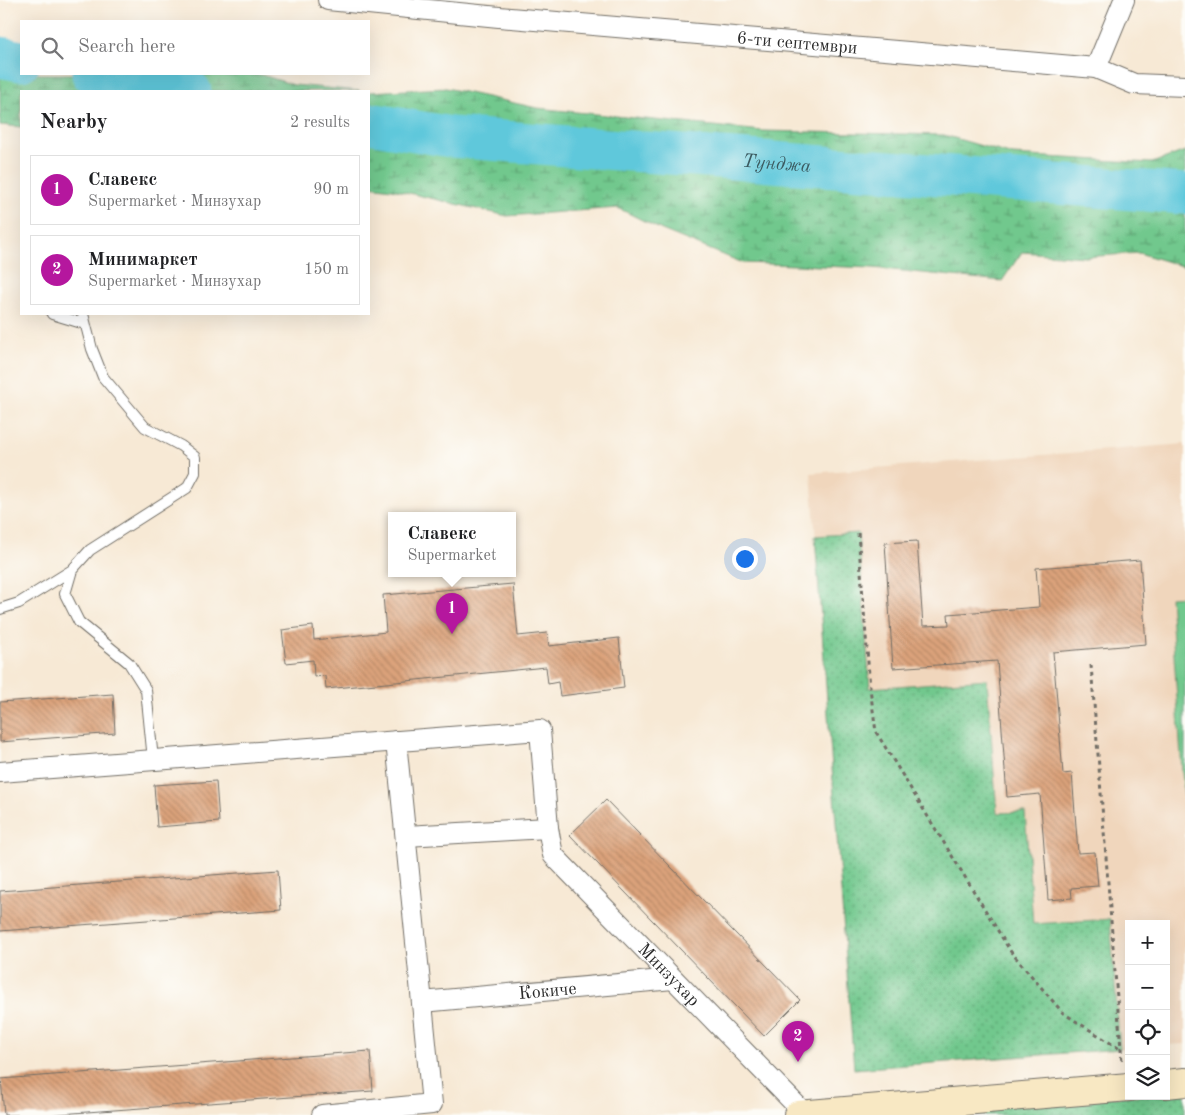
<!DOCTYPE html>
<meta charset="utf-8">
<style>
body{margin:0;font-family:"Old Standard TT",serif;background:#f2f2f2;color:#202124}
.controls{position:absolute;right:15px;bottom:15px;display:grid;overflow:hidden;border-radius:0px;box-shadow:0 5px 20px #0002}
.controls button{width:45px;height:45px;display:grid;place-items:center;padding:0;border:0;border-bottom:1px solid #e0e0e0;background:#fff;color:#202124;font:25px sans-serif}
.you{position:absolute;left:744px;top:558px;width:18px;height:18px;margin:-12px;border:4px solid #fff;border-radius:50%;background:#1a73e8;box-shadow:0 0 0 8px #1a73e833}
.badge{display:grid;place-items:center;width:32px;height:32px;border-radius:50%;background:#b5179e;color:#fff;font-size:16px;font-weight:700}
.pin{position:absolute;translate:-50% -41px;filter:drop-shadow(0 1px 2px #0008)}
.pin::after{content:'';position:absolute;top:26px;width:18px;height:15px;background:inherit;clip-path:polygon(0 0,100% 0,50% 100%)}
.popup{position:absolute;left:388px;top:512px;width:128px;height:65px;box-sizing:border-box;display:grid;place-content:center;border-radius:0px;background:#fff;filter:drop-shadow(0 1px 4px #0005);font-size:16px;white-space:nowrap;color:#757577}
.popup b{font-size:19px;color:#202124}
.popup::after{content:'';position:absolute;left:50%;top:100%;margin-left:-10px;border:10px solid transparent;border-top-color:#fff}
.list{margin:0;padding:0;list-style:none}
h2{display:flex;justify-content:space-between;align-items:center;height:65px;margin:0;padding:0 20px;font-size:21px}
h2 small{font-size:16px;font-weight:400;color:#757577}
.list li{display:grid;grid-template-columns:32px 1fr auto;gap:15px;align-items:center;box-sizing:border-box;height:70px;margin:0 10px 10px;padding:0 10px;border:1px solid #e0e0e0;border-radius:0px}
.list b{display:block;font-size:19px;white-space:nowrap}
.list p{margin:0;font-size:16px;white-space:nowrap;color:#757577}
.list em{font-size:16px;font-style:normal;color:#757577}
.icon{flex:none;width:28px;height:28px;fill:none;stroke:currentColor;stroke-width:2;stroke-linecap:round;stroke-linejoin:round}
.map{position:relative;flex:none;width:1185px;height:1115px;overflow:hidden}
.search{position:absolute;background:#fff;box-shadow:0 5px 20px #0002;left:20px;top:20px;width:350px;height:55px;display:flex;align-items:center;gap:12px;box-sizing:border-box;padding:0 18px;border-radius:0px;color:#757577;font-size:19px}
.panel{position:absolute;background:#fff;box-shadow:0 5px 20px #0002;left:20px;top:90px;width:350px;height:225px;border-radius:0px}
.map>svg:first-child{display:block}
.built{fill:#f0d6bc}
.grass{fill:url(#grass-dots);stroke:#4e7a5c}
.wetland{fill:url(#wetland-marsh);stroke:#4e7a5c}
.park{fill:#71c88d;stroke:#4e7a5c}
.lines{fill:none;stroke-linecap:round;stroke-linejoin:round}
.river{stroke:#5fc8db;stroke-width:41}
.building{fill:url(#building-back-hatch)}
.service-casing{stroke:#726e66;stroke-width:12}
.minor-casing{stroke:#726e66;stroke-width:22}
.secondary-casing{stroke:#726e66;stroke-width:30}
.path{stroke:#726e66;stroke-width:3;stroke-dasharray:4 4;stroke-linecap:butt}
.service{stroke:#fff;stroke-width:10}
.minor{stroke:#fff;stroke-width:20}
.secondary{stroke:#f8e8c3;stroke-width:28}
.labels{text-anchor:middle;stroke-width:5;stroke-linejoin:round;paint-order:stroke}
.street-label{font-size:18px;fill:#2b2b2b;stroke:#fdfcf7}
.water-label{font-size:19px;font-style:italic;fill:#3b5a60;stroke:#fdfcf7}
</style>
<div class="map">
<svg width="1185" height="1115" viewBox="0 0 1185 1115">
<defs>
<pattern id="grass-dots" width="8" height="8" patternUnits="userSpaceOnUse" patternTransform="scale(1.25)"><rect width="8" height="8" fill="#71c88d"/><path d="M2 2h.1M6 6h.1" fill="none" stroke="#5da373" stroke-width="1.8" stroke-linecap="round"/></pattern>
<pattern id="wetland-marsh" width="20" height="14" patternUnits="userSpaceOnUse" patternTransform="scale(1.25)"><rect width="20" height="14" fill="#71c88d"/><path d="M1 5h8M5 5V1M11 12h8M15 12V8" fill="none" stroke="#5da373"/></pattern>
<pattern id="building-back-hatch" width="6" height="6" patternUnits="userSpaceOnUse" patternTransform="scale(1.25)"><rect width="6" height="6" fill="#dca37b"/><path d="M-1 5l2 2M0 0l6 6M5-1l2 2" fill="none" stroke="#b38565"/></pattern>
</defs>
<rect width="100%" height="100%" fill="#fdfcf7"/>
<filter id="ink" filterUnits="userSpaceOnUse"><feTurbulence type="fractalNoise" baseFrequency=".02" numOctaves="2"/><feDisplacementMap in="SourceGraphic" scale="10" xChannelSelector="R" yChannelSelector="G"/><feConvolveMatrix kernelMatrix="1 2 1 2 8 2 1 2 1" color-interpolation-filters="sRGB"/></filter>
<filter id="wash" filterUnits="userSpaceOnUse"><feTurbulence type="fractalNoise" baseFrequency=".0096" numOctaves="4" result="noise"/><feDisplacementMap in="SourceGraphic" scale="20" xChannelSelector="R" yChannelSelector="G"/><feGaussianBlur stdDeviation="1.12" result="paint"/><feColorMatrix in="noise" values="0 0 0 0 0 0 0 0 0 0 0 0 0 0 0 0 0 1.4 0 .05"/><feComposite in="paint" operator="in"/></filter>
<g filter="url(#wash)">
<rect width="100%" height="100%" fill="#f7e9d5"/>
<path class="built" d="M1185,444V1044L1166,1045V924H1129V1048L854,1069L811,473Z"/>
<path class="grass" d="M858,533L870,688L987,679L997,813L1025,812L1033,924L1110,919L1120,1049L854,1069L815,536Z
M1185,1082V1115H798L1129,1096H1166Z"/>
<path class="wetland" d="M0,43L21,46V74H259L294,85L360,91H21V127L0,125Z
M446,88L537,108L763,131L944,135L1013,155L1152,163L1185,151V267L1139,253L1085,257L1022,252L1002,281L873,268L743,263L662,230L618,208L507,216L392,189L369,186V92Z"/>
<path class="park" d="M1185,596V815L1170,597Z"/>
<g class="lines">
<g class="river">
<path d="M0,57L21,61"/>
<path d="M92,74L191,91"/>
<path id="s1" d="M369,123L451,137L1185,194"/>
</g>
</g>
<g id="blocks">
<path class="building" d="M917,541L923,626L949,625L948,614L1039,607L1036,568L1140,560L1146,644L1053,652L1063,774L1072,773L1078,853L1095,852L1098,886L1071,888L1072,898L1048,900L1040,794L1007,797L997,661L893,668L885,543Z
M513,584L518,636L547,633L549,646L619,638L624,688L560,696L558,682L548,684L546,667L326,689L325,676L314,677L313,660L286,663L282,630L313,626L314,640L386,632L383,595Z
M113,694L115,733L0,742V702Z
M216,781L219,822L157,827L154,785Z
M606,800L800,1000L764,1036L570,835Z
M278,870L281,910L0,931V891Z
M370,1051L373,1091L46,1115H4L1,1079Z"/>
</g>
</g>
<g filter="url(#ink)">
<use href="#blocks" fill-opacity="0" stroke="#726e66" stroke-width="1"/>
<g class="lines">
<g class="service-casing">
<path id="service" d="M52,314L85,324
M83,314L92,349L103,377L145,427L181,446L195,457V473L187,488L90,550L72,570L65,594L79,622L129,663L146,690L153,760
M0,609L19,603L72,570"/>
</g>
<g class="minor-casing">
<g id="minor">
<path id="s2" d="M328,0L499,17L1096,68L1134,84L1185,86"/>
<path d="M1096,68L1124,0"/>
<path id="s3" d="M0,772L540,730L548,828L553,855L805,1114"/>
<path d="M406,836L548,828"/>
<path id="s4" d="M422,1002L673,979"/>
<path d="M322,1115L432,1104L396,741"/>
</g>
</g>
<g class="secondary-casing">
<path id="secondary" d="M1166,1084L1185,1082
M798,1115L1129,1087"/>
</g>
<path class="path" d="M858,533L870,688L876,732L1011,952L1063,1013L1120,1049
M1091,665L1122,1062"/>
<use href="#service" class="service"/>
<use href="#minor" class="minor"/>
<use href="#secondary" class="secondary"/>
</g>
</g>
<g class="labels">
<g class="street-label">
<text dy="6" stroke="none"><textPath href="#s2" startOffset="471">6-ти септември</textPath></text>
<text dy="6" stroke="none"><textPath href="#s3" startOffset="834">Минзухар</textPath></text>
<text dy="6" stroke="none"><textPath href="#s4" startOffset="126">Кокиче</textPath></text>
</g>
<g class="water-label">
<text dy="7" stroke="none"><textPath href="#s1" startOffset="410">Тунджа</textPath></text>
</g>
</g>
</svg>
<div class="controls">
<button>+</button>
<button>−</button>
<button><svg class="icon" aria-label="locate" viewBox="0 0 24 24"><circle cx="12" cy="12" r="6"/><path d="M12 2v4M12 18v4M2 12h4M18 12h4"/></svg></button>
<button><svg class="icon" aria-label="layers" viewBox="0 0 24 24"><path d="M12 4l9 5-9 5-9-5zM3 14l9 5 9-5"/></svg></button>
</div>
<div class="you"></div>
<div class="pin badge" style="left:452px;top:634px">1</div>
<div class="popup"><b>Славекс</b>Supermarket</div>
<div class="pin badge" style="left:798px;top:1062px">2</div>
<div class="search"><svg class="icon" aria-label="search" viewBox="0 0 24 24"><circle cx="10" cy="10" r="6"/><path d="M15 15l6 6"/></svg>Search here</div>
<section class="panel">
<h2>Nearby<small>2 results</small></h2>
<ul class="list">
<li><span class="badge">1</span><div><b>Славекс</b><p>Supermarket · Минзухар</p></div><em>90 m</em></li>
<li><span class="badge">2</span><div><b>Минимаркет</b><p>Supermarket · Минзухар</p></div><em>150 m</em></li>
</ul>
</section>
</div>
